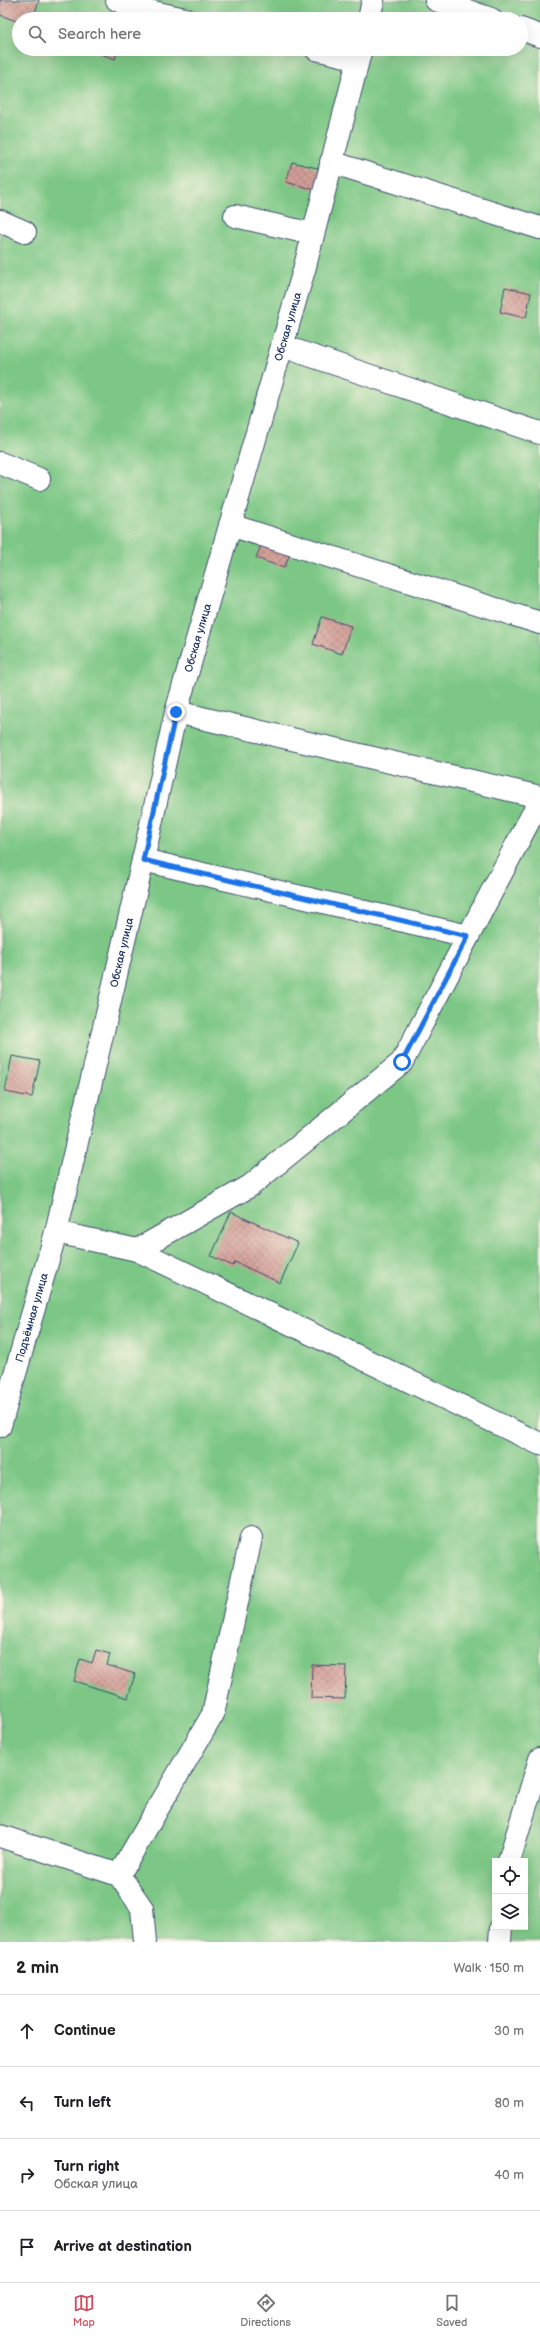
<!DOCTYPE html>
<meta charset="utf-8">
<style>
body{margin:0;font-family:"Balsamiq Sans",sans-serif;background:#f6f6f6;color:#202124}
.controls{position:absolute;right:12px;bottom:12px;display:grid;overflow:hidden;border-radius:0px;box-shadow:0 4px 16px #0002}
.controls button{width:36px;height:36px;display:grid;place-items:center;padding:0;border:0;border-bottom:1px solid #e0e0e0;background:#fff;color:#202124;font:20px sans-serif}
.stop{position:absolute;width:12px;height:12px;margin:-9px;border:3px solid #1a73e8;border-radius:50%;background:#fff}
.stop.end{background:#1a73e8;border-color:#fff;box-shadow:0 1px 4px #0008}
.list{margin:0;padding:0;list-style:none}
h2{display:flex;justify-content:space-between;align-items:center;height:52px;margin:0;padding:0 16px;font-size:17px}
h2 small{font-size:13px;font-weight:400;color:#757577}
.list li{display:grid;grid-template-columns:26px 1fr auto;gap:12px;align-items:center;box-sizing:border-box;height:72px;padding:0 16px;border-top:1px solid #e0e0e0}
.list b{display:block;font-size:15px;white-space:nowrap}
.list p{margin:0;font-size:13px;white-space:nowrap;color:#757577}
.list em{font-size:13px;font-style:normal;color:#757577}
.icon{flex:none;width:22px;height:22px;fill:none;stroke:currentColor;stroke-width:2;stroke-linecap:round;stroke-linejoin:round}
.map{position:relative;flex:none;width:540px;height:1942px;overflow:hidden}
.search{position:absolute;background:#fff;box-shadow:0 4px 16px #0002;left:12px;right:12px;top:12px;height:44px;display:flex;align-items:center;gap:10px;box-sizing:border-box;padding:0 14px;border-radius:22px;color:#757577;font-size:15px}
.sheet{height:340px;background:#fff}
nav{display:flex;justify-content:space-around;align-items:center;box-sizing:border-box;height:56px;border-top:1px solid #e0e0e0;background:#fff;font-size:11px;color:#757577}
nav a{display:grid;justify-items:center;gap:2px}
nav .on{color:#d1495b}
.map>svg:first-child{display:block}
.green{fill:#7cc785;stroke:#4c7b72;fill-rule:evenodd}
.building{fill:url(#building-cross-hatch)}
.lines{fill:none;stroke-linecap:round;stroke-linejoin:round}
.minor-casing{stroke:#3b4a6d;stroke-width:24}
.minor{stroke:#fff;stroke-width:22}
.route{stroke:#1a73e8;stroke-width:5}
.labels{text-anchor:middle;stroke-width:4;stroke-linejoin:round;paint-order:stroke}
.street-label{font-size:11px;fill:#1b2f5e;stroke:#fcf5e5}
</style>
<div class="map">
<svg width="540" height="1942" viewBox="0 0 540 1942">
<defs>
<pattern id="building-cross-hatch" width="8" height="8" patternUnits="userSpaceOnUse"><rect width="8" height="8" fill="#d29e96"/><path d="M0 0l8 8M0 8l8-8" fill="none" stroke="#aa817e"/></pattern>
</defs>
<rect width="100%" height="100%" fill="#fcf5e5"/>
<filter id="ink" filterUnits="userSpaceOnUse"><feTurbulence type="fractalNoise" baseFrequency=".025" numOctaves="2"/><feDisplacementMap in="SourceGraphic" scale="8" xChannelSelector="R" yChannelSelector="G"/><feConvolveMatrix kernelMatrix="1 2 1 2 8 2 1 2 1" color-interpolation-filters="sRGB"/></filter>
<filter id="wash" filterUnits="userSpaceOnUse"><feTurbulence type="fractalNoise" baseFrequency=".012" numOctaves="4" result="noise"/><feDisplacementMap in="SourceGraphic" scale="16" xChannelSelector="R" yChannelSelector="G"/><feGaussianBlur stdDeviation="0.9" result="paint"/><feColorMatrix in="noise" values="0 0 0 0 0 0 0 0 0 0 0 0 0 0 0 0 0 1.4 0 .05"/><feComposite in="paint" operator="in"/></filter>
<g filter="url(#wash)">
<rect width="100%" height="100%" fill="#f0e4c5"/>
<path class="green" d="M0,0H540V1942H0ZM19,19H521V49H19ZM495,1861H525V1927H495Z"/>
<g id="blocks">
<path class="building" d="M0,0H39L34,16L42,19H19V22L0,15Z
M27,49H47L45,56Z
M87,49H118L115,59Z
M292,162L321,169L315,190L286,182Z
M505,287L531,293L526,318L500,312Z
M263,541L291,551L284,568L256,558Z
M322,617L351,626L342,654L313,644Z
M12,1056L40,1061L32,1097L5,1092Z
M231,1212L298,1243L280,1283L235,1262L233,1266L211,1256Z
M96,1650L110,1654L107,1665L135,1674L128,1698L74,1681L80,1659L92,1663Z
M312,1665L346,1666L345,1699L311,1698Z"/>
</g>
</g>
<g filter="url(#ink)">
<use href="#blocks" fill-opacity="0" stroke="#3b4a6d" stroke-width="1"/>
<g class="lines">
<g class="minor-casing">
<g id="minor">
<path d="M117,0L135,8L185,19"/>
<path d="M436,0L491,19"/>
<path d="M369,19L373,0"/>
<path d="M521,29L540,36"/>
<path d="M316,49L358,59"/>
<path d="M331,162L540,228"/>
<path d="M235,216L313,234"/>
<path d="M0,221L25,232"/>
<path d="M282,346L540,433"/>
<path d="M0,463L39,479"/>
<path d="M230,525L540,623"/>
<path d="M176,712L540,797"/>
<path d="M143,860L468,936"/>
<path d="M56,1232L137,1250L540,1444"/>
<path d="M137,1250L250,1186L402,1062L540,800"/>
<path id="s1" d="M0,1426L56,1232L143,860L176,712L304,270L361,49"/>
<path d="M0,1836L119,1875L142,1908L145,1942"/>
<path d="M509,1861L540,1759"/>
<path d="M119,1875L213,1714L251,1538"/>
<path d="M500,1942L501,1927"/>
</g>
</g>
<use href="#minor" class="minor"/>
</g>
</g>
<g class="lines" filter="url(#ink)">
<path class="route" d="M176,712L143,860L468,936L402,1062"/>
</g>
<g class="labels">
<g class="street-label">
<text dy="4" stroke="none"><textPath href="#s1" startOffset="1137">Обская улица</textPath></text>
<text dy="4" stroke="none"><textPath href="#s1" startOffset="813">Обская улица</textPath></text>
<text dy="4" stroke="none"><textPath href="#s1" startOffset="489">Обская улица</textPath></text>
<text dy="4" stroke="none"><textPath href="#s1" startOffset="113">Подъёмная улица</textPath></text>
</g>
</g>
</svg>
<div class="controls">
<button><svg class="icon" aria-label="locate" viewBox="0 0 24 24"><circle cx="12" cy="12" r="6"/><path d="M12 2v4M12 18v4M2 12h4M18 12h4"/></svg></button>
<button><svg class="icon" aria-label="layers" viewBox="0 0 24 24"><path d="M12 4l9 5-9 5-9-5zM3 14l9 5 9-5"/></svg></button>
</div>
<div class="stop" style="left:402px;top:1062px"></div>
<div class="stop end" style="left:176px;top:712px"></div>
<div class="search"><svg class="icon" aria-label="search" viewBox="0 0 24 24"><circle cx="10" cy="10" r="6"/><path d="M15 15l6 6"/></svg>Search here</div>
</div>
<section class="sheet">
<h2>2 min<small>Walk · 150 m</small></h2>
<ul class="list">
<li><svg class="icon" aria-label="ahead" viewBox="0 0 24 24"><path d="M12 20V5M6 11l6-6 6 6"/></svg><div><b>Continue</b></div><em>30 m</em></li>
<li><svg class="icon" aria-label="left" viewBox="0 0 24 24"><path d="M17 20v-9H6M10 6l-5 5 5 5"/></svg><div><b>Turn left</b></div><em>80 m</em></li>
<li><svg class="icon" aria-label="right" viewBox="0 0 24 24"><path d="M7 20v-9h11M14 6l5 5-5 5"/></svg><div><b>Turn right</b><p>Обская улица</p></div><em>40 m</em></li>
<li><svg class="icon" aria-label="arrive" viewBox="0 0 24 24"><path d="M6 21V4h12l-3 4 3 4H6"/></svg><div><b>Arrive at destination</b></div></li>
</ul>
</section>
<nav>
<a class="on"><svg class="icon" aria-label="map" viewBox="0 0 24 24"><path d="M3 6l6-2 6 2 6-2v14l-6 2-6-2-6 2zM9 4v14M15 6v14"/></svg>Map</a>
<a><svg class="icon" aria-label="directions" viewBox="0 0 24 24"><path d="M12 3l9 9-9 9-9-9zM9 14v-3h6M13 9l2 2-2 2"/></svg>Directions</a>
<a><svg class="icon" aria-label="saved" viewBox="0 0 24 24"><path d="M7 4h10v16l-5-4-5 4z"/></svg>Saved</a>
</nav>
